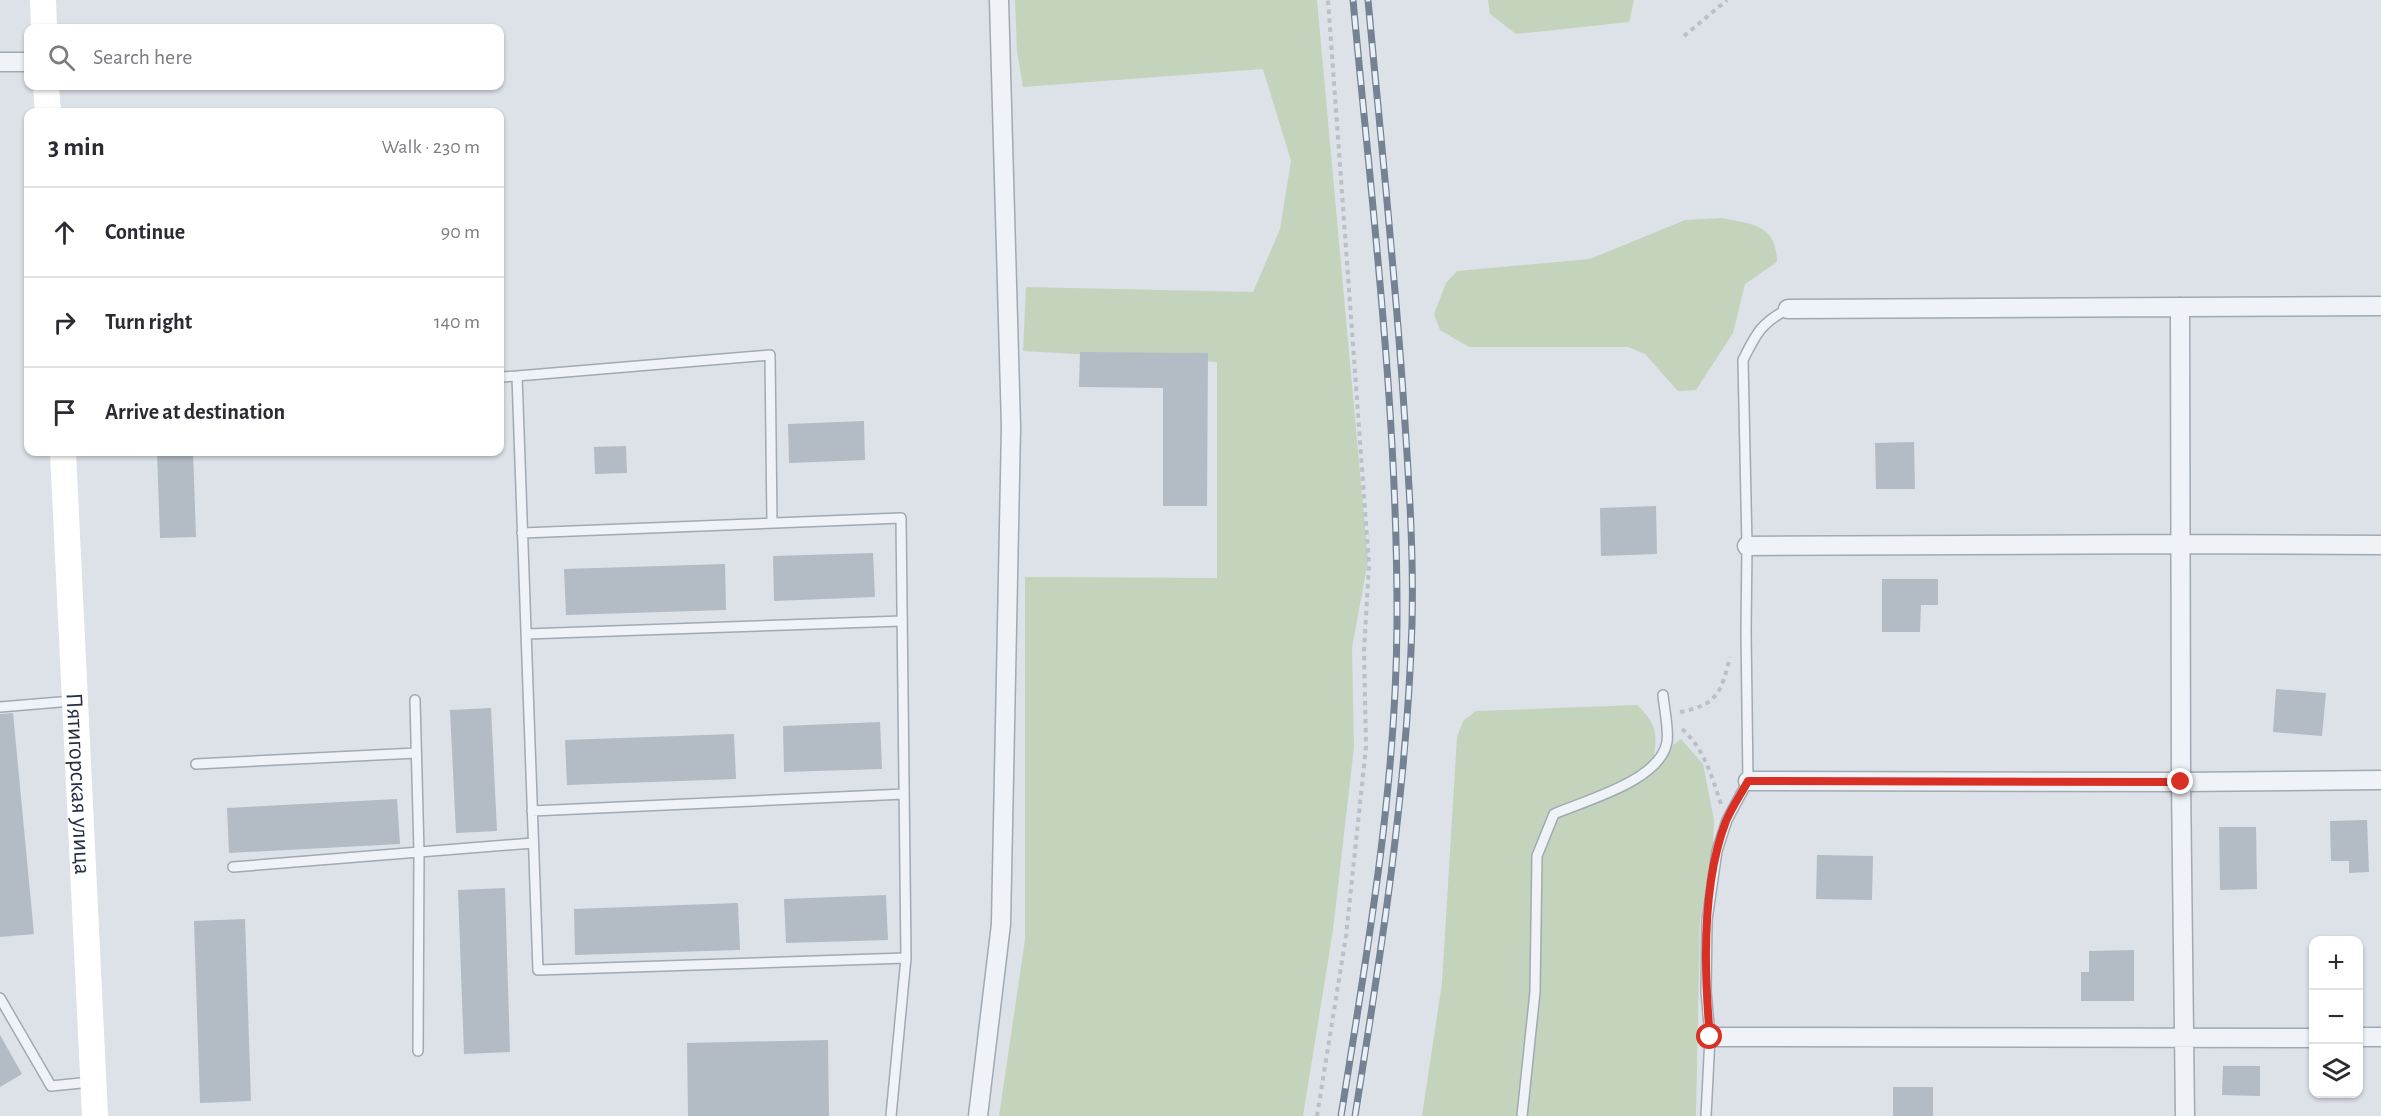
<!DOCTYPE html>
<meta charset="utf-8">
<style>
body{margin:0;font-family:"Alegreya Sans",sans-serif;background:#f2f2f3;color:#2b2b33}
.controls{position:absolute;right:18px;bottom:18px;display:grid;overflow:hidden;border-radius:12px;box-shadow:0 2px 4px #0004}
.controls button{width:54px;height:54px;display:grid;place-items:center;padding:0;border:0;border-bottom:2px solid #e1e1e2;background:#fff;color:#2b2b33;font:30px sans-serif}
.stop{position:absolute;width:18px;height:18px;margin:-14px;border:4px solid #d93025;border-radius:50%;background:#fff}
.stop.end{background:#d93025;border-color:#fff;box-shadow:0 2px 6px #0008}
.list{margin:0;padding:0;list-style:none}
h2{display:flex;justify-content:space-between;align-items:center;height:78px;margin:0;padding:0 24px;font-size:26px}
h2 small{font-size:20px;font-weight:400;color:#7c7c81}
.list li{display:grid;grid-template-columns:39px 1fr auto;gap:18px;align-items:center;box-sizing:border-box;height:90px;padding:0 24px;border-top:2px solid #e1e1e2}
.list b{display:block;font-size:22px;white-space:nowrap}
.list em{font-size:20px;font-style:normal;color:#7c7c81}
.icon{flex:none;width:33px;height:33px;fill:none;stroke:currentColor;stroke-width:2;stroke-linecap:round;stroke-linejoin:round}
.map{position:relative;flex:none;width:2381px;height:1116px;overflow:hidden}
.search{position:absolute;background:#fff;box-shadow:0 2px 4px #0004;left:24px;top:24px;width:480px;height:66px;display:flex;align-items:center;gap:15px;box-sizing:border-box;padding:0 21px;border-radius:12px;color:#7c7c81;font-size:22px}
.panel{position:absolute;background:#fff;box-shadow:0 2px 4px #0004;left:24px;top:108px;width:480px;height:348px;border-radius:12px}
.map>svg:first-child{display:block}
.green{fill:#c4d3bc}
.building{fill:#b3bbc5}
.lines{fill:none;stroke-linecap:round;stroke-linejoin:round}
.service-casing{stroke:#a1a9b2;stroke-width:12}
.minor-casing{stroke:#a1a9b2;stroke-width:21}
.path{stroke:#bac0c7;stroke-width:4;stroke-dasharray:4.5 4.5;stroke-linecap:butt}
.service{stroke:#eff2f6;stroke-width:9}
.minor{stroke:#eff2f6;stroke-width:18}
.secondary{stroke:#fff;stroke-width:26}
.rail-casing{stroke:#748293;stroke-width:7}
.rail{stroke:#ebf0f6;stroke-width:4.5;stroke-dasharray:14;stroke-linecap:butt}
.route{stroke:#d93025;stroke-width:8}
.labels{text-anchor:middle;stroke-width:4.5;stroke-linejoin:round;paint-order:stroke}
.street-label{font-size:24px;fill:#243040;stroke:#ebf0f6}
</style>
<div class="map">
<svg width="2381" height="1116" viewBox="0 0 2381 1116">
<rect width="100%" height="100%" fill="#dce2e8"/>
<path class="green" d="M1015,0H1317L1368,561L1352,648L1354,747L1333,930L1303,1116H999L1025,940V577L1217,578V362L1023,351L1026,287L1253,292L1280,229L1291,161L1263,69L1023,87L1017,51Z
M1488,0H1634L1629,22L1516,34L1490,14Z
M1722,218C1754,225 1776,224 1777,262L1745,284L1733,333L1696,390L1678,391L1645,354L1628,347H1469L1440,330L1434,314L1446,283L1457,271L1590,259L1685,220Z
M1637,705C1657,724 1658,734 1653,761L1681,739L1703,764L1714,820L1713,849L1700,920L1696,1116H1422L1442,983L1457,737L1463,721L1476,711Z"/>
<path class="building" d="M1080,352L1208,353L1207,506H1163V388L1079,387Z
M864,421L865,460L789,463L788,424Z
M1914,442L1915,489H1876L1875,443Z
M626,446L627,473L595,474L594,447Z
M157,452H193L196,537L160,538Z
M1656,506L1657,554L1601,556L1600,508Z
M873,553L875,597L774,601L773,556Z
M725,564L726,610L566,615L564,569Z
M1882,579H1938V605H1921L1920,632H1882Z
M2276,689L2326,693L2322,736L2273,732Z
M491,708L497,831L456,833L450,710Z
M13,713L34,934L0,937V714Z
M880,722L882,769L784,772L783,726Z
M734,734L736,779L567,785L565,740Z
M397,799L400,844L229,853L227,808Z
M2367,820L2369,872L2349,873V861H2331L2330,821Z
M2219,827H2256L2257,889L2220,890Z
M1817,855L1873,856L1872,900L1816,899Z
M505,888L510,1052L464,1054L458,890Z
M886,895L888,940L786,943L784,899Z
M738,903L740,950L575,955L574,909Z
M245,919L251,1101L200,1103L194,921Z
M2134,950V1001H2081V972H2089V951Z
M0,1035L22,1074L0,1087Z
M828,1040L829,1116H688L687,1043Z
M2223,1066H2260V1096L2222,1095Z
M1893,1087H1933V1116H1893Z"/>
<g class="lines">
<g class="service-casing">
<path id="service" d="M517,376L770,355L772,523
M500,377L517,376L538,970L906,958L901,518L522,533
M526,634L902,621
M415,700L419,852L418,1051
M0,707L72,701
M196,764L416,753
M532,811L904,794
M233,867L533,843
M0,998L51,1086L91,1082
M891,1116L906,958
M1522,1116L1535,992L1537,856L1554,814C1586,800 1660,781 1667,742C1669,730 1664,707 1663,695
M1706,1116L1710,1037L1706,991L1707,920L1717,851L1727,820L1748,781L1746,631L1747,546L1743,360C1756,334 1761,323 1788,309"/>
</g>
<g class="minor-casing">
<path id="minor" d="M0,62H28
M2180,307L2181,782L2185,1116
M1788,309L2381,306
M1747,546L2180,544L2381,545
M1748,781L2181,782L2381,780
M1710,1037L2314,1038
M2358,1037H2381
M978,1116L1001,924L1011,427L999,0"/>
</g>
<path class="path" d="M1684,36L1727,0
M1680,712C1718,705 1721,692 1730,657
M1682,729C1704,748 1712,777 1721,804
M1317,1116L1346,936L1366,747L1364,651L1369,565L1328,0"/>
<use href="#service" class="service"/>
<use href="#minor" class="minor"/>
<g class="secondary">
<path d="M43,0L44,28"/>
<path d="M46,86L48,112"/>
<path id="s1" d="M63,452L95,1116"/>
</g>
<g class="rail-casing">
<path id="rail" d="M1341,1116C1367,953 1396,789 1397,624C1398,415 1372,207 1353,0
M1355,1116C1381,953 1407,790 1412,624C1414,547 1408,469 1403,393C1394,262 1380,131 1368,0"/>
</g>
<use href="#rail" class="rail"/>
</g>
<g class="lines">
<path class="route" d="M1710,1037C1704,972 1702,883 1726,821C1732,807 1741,794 1748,781L2181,782"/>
</g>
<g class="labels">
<g class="street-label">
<text dy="8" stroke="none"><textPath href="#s1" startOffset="332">Пятигорская улица</textPath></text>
</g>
</g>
</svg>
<div class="controls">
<button>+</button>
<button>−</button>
<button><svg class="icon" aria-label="layers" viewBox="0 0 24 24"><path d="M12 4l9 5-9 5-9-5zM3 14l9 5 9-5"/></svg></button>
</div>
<div class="stop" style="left:1710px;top:1037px"></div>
<div class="stop end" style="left:2181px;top:782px"></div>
<div class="search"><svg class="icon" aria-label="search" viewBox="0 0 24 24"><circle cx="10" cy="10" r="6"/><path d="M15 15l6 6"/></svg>Search here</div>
<section class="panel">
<h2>3 min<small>Walk · 230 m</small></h2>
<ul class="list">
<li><svg class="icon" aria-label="ahead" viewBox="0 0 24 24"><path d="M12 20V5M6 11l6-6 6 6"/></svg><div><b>Continue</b></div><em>90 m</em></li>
<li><svg class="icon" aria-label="right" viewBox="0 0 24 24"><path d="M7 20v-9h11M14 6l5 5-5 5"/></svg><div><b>Turn right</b></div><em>140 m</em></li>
<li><svg class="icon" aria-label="arrive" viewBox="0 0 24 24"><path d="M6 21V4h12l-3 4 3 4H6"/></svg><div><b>Arrive at destination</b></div></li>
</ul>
</section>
</div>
